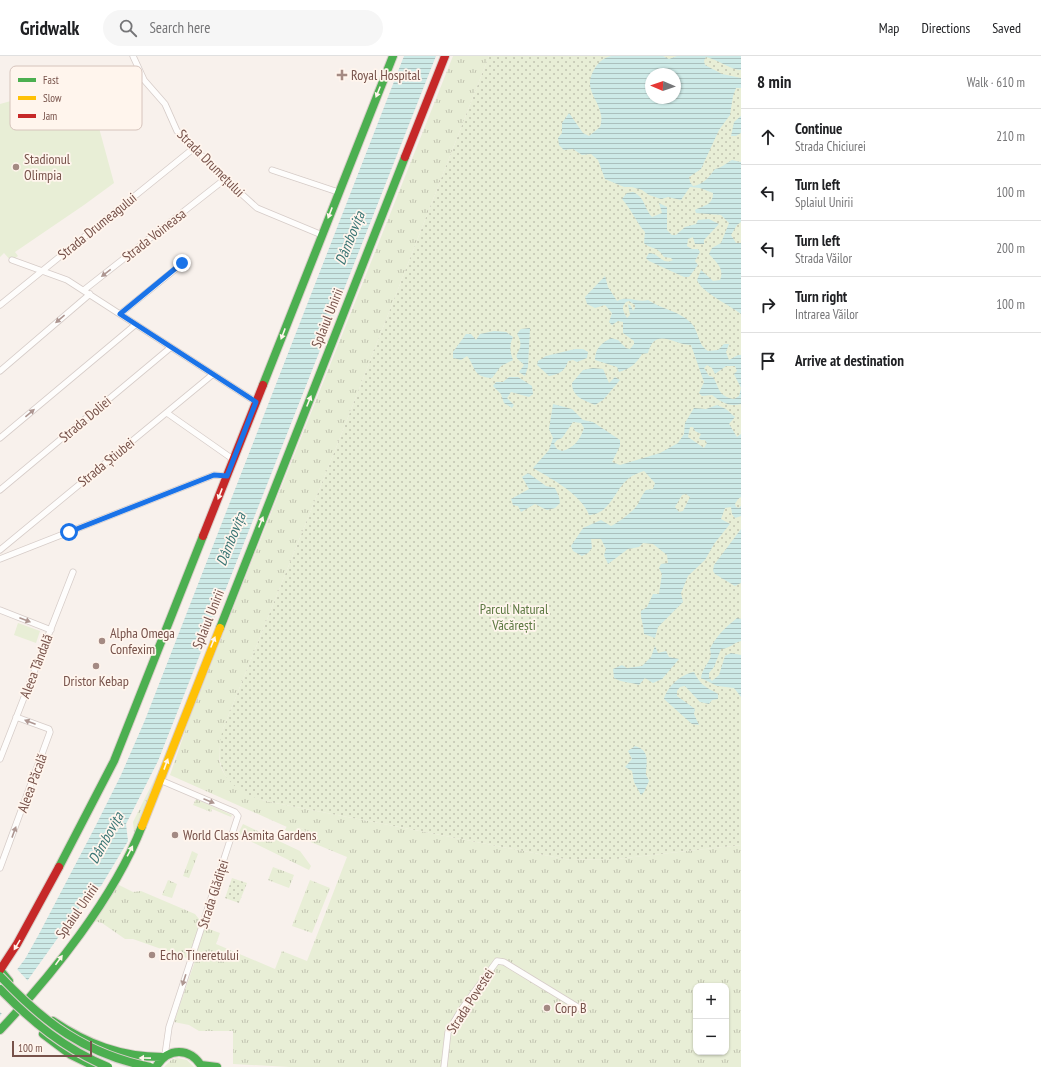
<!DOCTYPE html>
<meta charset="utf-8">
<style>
body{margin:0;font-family:"PT Sans Narrow",sans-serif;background:#f6f6f6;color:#202124}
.controls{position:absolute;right:12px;bottom:12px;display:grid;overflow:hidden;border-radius:8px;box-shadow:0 1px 3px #0004}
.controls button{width:36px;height:36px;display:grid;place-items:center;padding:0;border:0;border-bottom:1px solid #e0e0e0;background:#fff;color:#202124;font:20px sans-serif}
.compass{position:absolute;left:645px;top:12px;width:36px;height:36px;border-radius:50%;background:#fff;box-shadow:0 1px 3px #0004;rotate:272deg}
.scale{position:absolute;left:12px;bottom:10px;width:80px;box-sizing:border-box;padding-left:4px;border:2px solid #77524a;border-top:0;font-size:11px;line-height:14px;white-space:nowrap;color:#77524a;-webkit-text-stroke:3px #fff5ed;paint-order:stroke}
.stop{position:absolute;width:12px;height:12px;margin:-9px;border:3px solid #1a73e8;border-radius:50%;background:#fff}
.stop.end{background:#1a73e8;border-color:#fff;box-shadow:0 1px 4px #0008}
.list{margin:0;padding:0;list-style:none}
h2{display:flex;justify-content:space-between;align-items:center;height:52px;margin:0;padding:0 16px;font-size:17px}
h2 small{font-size:13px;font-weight:400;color:#757577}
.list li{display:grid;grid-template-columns:26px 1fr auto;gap:12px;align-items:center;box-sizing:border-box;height:56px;padding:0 16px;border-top:1px solid #e0e0e0}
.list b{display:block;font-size:15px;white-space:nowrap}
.list p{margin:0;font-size:13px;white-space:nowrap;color:#757577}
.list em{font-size:13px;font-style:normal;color:#757577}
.icon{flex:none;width:22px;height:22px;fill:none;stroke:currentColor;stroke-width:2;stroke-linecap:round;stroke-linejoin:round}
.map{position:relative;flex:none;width:741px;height:1011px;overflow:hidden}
header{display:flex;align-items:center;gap:24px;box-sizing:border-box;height:56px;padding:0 20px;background:#fff;border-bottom:1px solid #e0e0e0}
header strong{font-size:19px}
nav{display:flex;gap:22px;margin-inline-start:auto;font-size:14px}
.search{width:280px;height:36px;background:#f6f6f6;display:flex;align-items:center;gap:10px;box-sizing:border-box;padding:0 14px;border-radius:22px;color:#757577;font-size:15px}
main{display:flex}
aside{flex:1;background:#fff}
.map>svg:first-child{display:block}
.grass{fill:url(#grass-tufts);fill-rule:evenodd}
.park{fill:url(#park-dots);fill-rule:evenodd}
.garden{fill:#e8eed6}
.water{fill:url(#water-rules);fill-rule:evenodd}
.pier{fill:#f8f1ec}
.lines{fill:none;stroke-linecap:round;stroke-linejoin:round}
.street-casing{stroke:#d6ccc8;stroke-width:7}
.fast-casing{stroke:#d9cec9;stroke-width:10}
.slow-casing{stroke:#d9cec9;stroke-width:10}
.jam-casing{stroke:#d9cec9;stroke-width:10}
.street{stroke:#fefdfc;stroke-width:5.5}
.fast{stroke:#4caf50;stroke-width:8}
.slow{stroke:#ffc107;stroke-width:8}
.jam{stroke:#c62828;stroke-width:8}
.tram{stroke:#e4e3e5;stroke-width:1}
.fast-bridge-casing{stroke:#d9cec9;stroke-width:10;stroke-linecap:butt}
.fast-bridge{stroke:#4caf50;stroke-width:8}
.oneway{fill:#fff5ed}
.oneway2{fill:#ad9691}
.route{stroke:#1a73e8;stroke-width:5}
.poi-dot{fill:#a48a83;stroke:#fff5ed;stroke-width:1.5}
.labels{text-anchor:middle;stroke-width:3.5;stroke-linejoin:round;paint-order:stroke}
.poi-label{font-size:14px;fill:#77524a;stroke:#fff5ed;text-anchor:start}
.street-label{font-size:14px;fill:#77524a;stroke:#fff5ed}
.park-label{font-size:14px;fill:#5a773f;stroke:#fff5ed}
.water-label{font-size:15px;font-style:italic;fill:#3a7574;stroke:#fff5ed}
.key{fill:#fff5ed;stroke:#d6c4bc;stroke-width:1}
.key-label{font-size:11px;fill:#77524a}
</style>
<header>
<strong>Gridwalk</strong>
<div class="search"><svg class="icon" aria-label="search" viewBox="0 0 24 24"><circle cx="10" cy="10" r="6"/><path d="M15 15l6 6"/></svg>Search here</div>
<nav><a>Map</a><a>Directions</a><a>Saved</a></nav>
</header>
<main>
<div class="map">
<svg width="741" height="1011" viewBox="0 0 741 1011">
<defs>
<pattern id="grass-tufts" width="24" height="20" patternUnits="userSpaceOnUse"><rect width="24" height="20" fill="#e8eed6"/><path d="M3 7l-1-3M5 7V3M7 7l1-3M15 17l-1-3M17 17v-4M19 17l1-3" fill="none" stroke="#c1c3b0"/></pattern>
<pattern id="park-dots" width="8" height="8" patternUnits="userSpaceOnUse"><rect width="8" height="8" fill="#e8eed6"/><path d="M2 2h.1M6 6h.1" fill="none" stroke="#c1c3b0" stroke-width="1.8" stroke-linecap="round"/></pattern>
<pattern id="water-rules" width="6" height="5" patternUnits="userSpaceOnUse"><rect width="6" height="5" fill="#cdeae7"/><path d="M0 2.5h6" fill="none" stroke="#abc0bd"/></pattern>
</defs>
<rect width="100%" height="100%" fill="#f8f1ec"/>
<path class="grass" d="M453,0H489L336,392L223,673C222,682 219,690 219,699C219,724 244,738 265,745L570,804L616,803L741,789V1011H290L233,1008V975H199L189,969L174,966L195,905L133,883H125L102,867L93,865L117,828L133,836L141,835L195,858L206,872L220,877L216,888L275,913L282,895L307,905L347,801L301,782L305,774L290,767L287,771L170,719L190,661ZM696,930H726V996H696Z
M161,710L135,787L133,766Z
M196,743L232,759L231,761L212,753L211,756L193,749Z
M243,768L300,795L311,810L309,814L242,781L239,776Z
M192,795L198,798L189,822L183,820Z
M273,811L294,819L289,832L268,824Z
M168,824L177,828L172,842L162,839Z
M310,824L330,832L312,877L292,870Z
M177,1002L187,1004L194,1011H164L171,1004Z"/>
<path class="park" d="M489,0H741V789L616,803L570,804L265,745C228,734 211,713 223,673L336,392ZM651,18H675V42H651Z
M232,822L247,827L239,847L225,842Z"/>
<path class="garden" d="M86,24L114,127L84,149L15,196L18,200L11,205L4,197L0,201V48Z
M18,567L40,575L36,587L14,579Z
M289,766L305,774L301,782L285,774Z"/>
<path class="water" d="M404,0H436L158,705L126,768L128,785L101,830L92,834L25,928L0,960V936L25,903L39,878L95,771L121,719L145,664Z
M612,0H663L669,3L677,0H741V14C731,14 717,3 706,1L704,5L705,9L722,18L741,22V32H736L733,40L730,59L719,74L701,113L689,121L690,126L693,130C703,129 709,121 715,113C721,112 725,108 732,104L741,106V166L737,169L731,179L736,187H741V258C730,249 702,237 697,224L701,214L713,225L720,224C725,213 716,206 709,198L712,192L721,187L729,167L721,159L696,157L695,154C705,149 713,149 713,137L700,132L690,131L681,144L668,141L661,143L649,139L642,134L632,131H624L605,123L598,104L591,98L582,99L573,93L564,94L559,89L558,82L562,77V67L569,57L583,77L589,80L600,71C601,68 602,63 601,59C598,41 582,33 595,12C599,6 604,1 612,0ZM651,18H675V42H651Z
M741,60V77L736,80H731L734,66Z
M633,136C645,141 644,152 652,161L662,157L659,147L667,151V174L672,179H676L685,171L696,168L698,164L709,163L719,168L704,184V188H695L693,181L688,183L687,190L692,193H698L700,196L695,205L698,209L689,221H684L649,205L646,202L649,197C660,197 662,210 673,204L671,202L664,201C657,189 651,194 644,187L645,176C636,166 632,154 622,143L627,137Z
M605,220L608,231L617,245C628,239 637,247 648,244C661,253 679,255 690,266C699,274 697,288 708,295L718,294L724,288H729L726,296L729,304L738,299H741V332L734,318L737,315L735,310H726L715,318L712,312L707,309L704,312L709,320L713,321C720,333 718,340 734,343L739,340L741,332V348C729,351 721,346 712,339L702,340L699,337L704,326L691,289C674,289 655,270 648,297L642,298C636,308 631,312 619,316L617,311L595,304C595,292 602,287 611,282L618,284L626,292L630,293L634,288V285L623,277V266L618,265L612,269L609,266L612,257L605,249L595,252L587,248L585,241ZM629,245L635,249V252L633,255L631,250L628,248L630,259L627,262C624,256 620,252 626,246Z
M530,272L528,311L525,320L519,316L524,309C522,306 519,305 517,302C514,297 526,292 517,278L521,273Z
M494,275L506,276L513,281C509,290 510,295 513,304L501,310L492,322C472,321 476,311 467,300L461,304L453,302V296L466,278H471L476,284L480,278Z
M575,293H583L588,296L587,302L577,306L573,304L568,305C565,315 560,318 549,320L537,309L538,305L546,300Z
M593,312L603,313L609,327L615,321L620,324L603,344L595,349C584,344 572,341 572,327L583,314Z
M509,321H518L532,330L533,338L529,341L511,336L507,342L514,349L512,352L504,347L501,338L493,330L496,326H503Z
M553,348L572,353L583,364L593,366L620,384V390L612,406L620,409L660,397L678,387L684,378L685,367L694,352L706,353L717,349L726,353L735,361L729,368L737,381L741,378V371V441L738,443L735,448L736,451L739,452L741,450V460L735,462L732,458L731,451L725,452L721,463L730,468L714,488L705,504L688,520L681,537L683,546L658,571L655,582L644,578C644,570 640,562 641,555L647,551L653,538H659L662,518L659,512L661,508L668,507L667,499L653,488L643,487L639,491L628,493L608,508L604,499L606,493L601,483H591L592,492L588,497L582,500L573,495L571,490L583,472L601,464L611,470C618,467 634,455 638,448C641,442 642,439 646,434L653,433L655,427L644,415C638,417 632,419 627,424C614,435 610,458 589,459C582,439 552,423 533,412L549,394L553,382L549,373ZM573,366L581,367L584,372C580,384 574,392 562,395L557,393L554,388L557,384L562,382ZM690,371H693L695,375L701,378L699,382L701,384H705L707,387L704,392L688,381ZM686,438L690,441L683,455L679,456L675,451L682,439Z
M528,417L546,430L555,432L559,441L560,447L555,452L547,454L535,448L521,456L518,450L513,449L511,443L529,433L522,421Z
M741,473V527L735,530L715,518L713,515L714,509Z
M737,562L741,563V585C732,587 732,592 721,593L714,611L709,617V622L712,625L719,619L725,600L731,597L741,599V641L734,632L717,630L701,622C702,610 714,605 710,593C716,580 726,571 737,562Z
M655,590L658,597L666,595L669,601L679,603L662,623L653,627L645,622L639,629C630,626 622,627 614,622L613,613L622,609L627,612L642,610L651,601Z
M694,616C701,630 705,630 718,638V643L712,644L709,648L700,646L685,630L680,631L677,635V640L695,653L694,658L699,669L692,668L664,643C667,631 681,618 694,616Z
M635,690C649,694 647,704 646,716C645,720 648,721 649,725L644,736L641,739L634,726L632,715L625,711L632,703L628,695Z"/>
<path class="pier" d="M16,912L29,926L3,959L0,956V932Z"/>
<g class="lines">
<g class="street-casing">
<path id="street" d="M133,0L144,24L165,48L177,75L225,123L257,152L322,179
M272,114L338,136
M12,204L67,224L256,346
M84,234L225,123
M0,249L194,92
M120,258L183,207
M0,315L90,238
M167,357L234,404
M0,382L135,269
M0,434L170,292
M0,494L212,319
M0,503L214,419L227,420
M0,554L51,574
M0,703L73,516
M160,724L235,756L238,760L169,971L165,999
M0,812L50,676L49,673L16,661
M444,1011L448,976L461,954L497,905L504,906L581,953"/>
</g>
<g class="fast-casing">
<path id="fast" d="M263,329L393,0
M220,572L405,101
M59,811L114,705L203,480
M0,914L9,925
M53,965C87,988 121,1001 162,1001
M0,974C52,919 114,842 142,770
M43,978L71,999L96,1011
M201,1009L217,1011
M156,1011C168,991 190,991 202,1011"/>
</g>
<g class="slow-casing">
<path id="slow" d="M142,770L220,572"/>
</g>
<g class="jam-casing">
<path id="jam" d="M405,101L445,0
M203,480L263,329
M0,914L17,888L59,811"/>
</g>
<use href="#street" class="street"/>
<use href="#fast" class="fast"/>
<use href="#slow" class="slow"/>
<use href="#jam" class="jam"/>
<path class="tram" d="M0,925C37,964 76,996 128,1011"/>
<g class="fast-bridge-casing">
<path id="fast-bridge" d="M0,920C44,967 86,998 150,1011
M0,933C32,966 65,993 108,1011"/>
</g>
<use href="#fast-bridge" class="fast-bridge"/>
</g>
<defs><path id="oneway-solid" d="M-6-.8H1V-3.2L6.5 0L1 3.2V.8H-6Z"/></defs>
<g class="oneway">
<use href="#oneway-solid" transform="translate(378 36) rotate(112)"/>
<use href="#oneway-solid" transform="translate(330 157) rotate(111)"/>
<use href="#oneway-solid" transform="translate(283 278) rotate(111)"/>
<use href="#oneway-solid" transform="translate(309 345) rotate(-68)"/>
<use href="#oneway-solid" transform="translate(220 438) rotate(111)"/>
<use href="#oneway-solid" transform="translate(261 466) rotate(-68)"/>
<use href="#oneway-solid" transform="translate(213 586) rotate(-68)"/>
<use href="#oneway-solid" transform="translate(166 708) rotate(-70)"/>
<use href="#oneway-solid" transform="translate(130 795) rotate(-62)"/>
<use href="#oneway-solid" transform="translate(17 889) rotate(121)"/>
<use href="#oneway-solid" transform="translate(59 904) rotate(-54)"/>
<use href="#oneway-solid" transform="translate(145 1002) rotate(-179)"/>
</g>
<g class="oneway2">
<use href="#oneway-solid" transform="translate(106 217) rotate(142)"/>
<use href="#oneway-solid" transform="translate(60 263) rotate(140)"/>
<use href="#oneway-solid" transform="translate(30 357) rotate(-40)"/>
<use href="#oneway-solid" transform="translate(25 564) rotate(21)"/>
<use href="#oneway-solid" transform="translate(30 666) rotate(-159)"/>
<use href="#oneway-solid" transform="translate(209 745) rotate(23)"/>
<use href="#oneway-solid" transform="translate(14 776) rotate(-70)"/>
<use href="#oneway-solid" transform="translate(184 924) rotate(108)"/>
</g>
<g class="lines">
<path class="route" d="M69,476L214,419L227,420L256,346L120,258L182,207"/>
</g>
<g class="poi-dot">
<path d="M340 13h4v4h4v4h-4v4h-4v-4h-4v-4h4z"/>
<circle cx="16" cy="111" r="4"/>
<circle cx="102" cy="585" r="4"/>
<circle cx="96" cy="610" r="4"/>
<circle cx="175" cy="779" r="4"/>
<circle cx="152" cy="899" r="4"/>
<circle cx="547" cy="952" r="4"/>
</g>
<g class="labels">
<g class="poi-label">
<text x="351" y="24">Royal Hospital</text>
<text x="24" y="108">Stadionul<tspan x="24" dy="16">Olimpia</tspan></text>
<text x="110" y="582">Alpha Omega<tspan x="110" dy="16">Confexim</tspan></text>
<text x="96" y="630" text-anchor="middle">Dristor Kebap</text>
<text x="183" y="784">World Class Asmita Gardens</text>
<text x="160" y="904">Echo Tineretului</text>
<text x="555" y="957">Corp B</text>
</g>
<g class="street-label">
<text transform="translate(211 107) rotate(45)" y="5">Strada Drumețului</text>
<text transform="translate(97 170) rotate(-39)" y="5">Strada Drumeagului</text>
<text transform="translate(154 179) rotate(-38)" y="5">Strada Voineasa</text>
<text transform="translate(327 262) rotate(-68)" y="5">Splaiul Unirii</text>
<text transform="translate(85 363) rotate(-40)" y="5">Strada Doliei</text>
<text transform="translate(106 406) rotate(-39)" y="5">Strada Știubei</text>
<text transform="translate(208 563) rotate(-68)" y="5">Splaiul Unirii</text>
<text transform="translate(36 610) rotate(-69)" y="5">Aleea Tândală</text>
<text transform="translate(32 727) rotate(-70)" y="5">Aleea Păcală</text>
<text transform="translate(213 838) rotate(-72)" y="5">Strada Glădiței</text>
<text transform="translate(77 855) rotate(-55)" y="5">Splaiul Unirii</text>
<text transform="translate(470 945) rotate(-57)" y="5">Strada Povestei</text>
</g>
<g class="park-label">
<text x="514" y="558">Parcul Natural<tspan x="514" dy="16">Văcărești</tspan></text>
</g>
<g class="water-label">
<text transform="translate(350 182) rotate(-68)" y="5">Dâmbovița</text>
<text transform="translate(231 483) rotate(-68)" y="5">Dâmbovița</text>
<text transform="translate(106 782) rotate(-61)" y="5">Dâmbovița</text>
</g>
</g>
<rect x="10" y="10" width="132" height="64" rx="6" class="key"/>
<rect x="18" y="22" width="18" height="4" fill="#4caf50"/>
<rect x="18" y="40" width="18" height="4" fill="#ffc107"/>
<rect x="18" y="58" width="18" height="4" fill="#c62828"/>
<g class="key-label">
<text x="43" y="28">Fast</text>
<text x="43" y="46">Slow</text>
<text x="43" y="64">Jam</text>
</g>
</svg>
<div class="controls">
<button>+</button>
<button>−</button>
</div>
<svg class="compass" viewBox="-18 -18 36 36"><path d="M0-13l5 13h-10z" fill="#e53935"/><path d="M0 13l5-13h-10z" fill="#757577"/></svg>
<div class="scale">100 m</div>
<div class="stop" style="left:69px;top:476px"></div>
<div class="stop end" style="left:182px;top:207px"></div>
</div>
<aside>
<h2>8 min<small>Walk · 610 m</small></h2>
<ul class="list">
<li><svg class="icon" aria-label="ahead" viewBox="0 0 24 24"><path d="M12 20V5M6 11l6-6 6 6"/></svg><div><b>Continue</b><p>Strada Chiciurei</p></div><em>210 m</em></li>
<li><svg class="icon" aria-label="left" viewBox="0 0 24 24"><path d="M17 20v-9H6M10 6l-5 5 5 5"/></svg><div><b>Turn left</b><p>Splaiul Unirii</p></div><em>100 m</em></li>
<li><svg class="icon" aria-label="left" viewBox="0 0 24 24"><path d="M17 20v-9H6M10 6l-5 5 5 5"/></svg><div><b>Turn left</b><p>Strada Văilor</p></div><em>200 m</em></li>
<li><svg class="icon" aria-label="right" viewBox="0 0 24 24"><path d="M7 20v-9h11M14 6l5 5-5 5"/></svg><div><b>Turn right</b><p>Intrarea Văilor</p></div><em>100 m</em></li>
<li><svg class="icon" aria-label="arrive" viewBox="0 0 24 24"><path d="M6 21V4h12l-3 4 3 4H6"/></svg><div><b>Arrive at destination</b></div></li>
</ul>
</aside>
</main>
